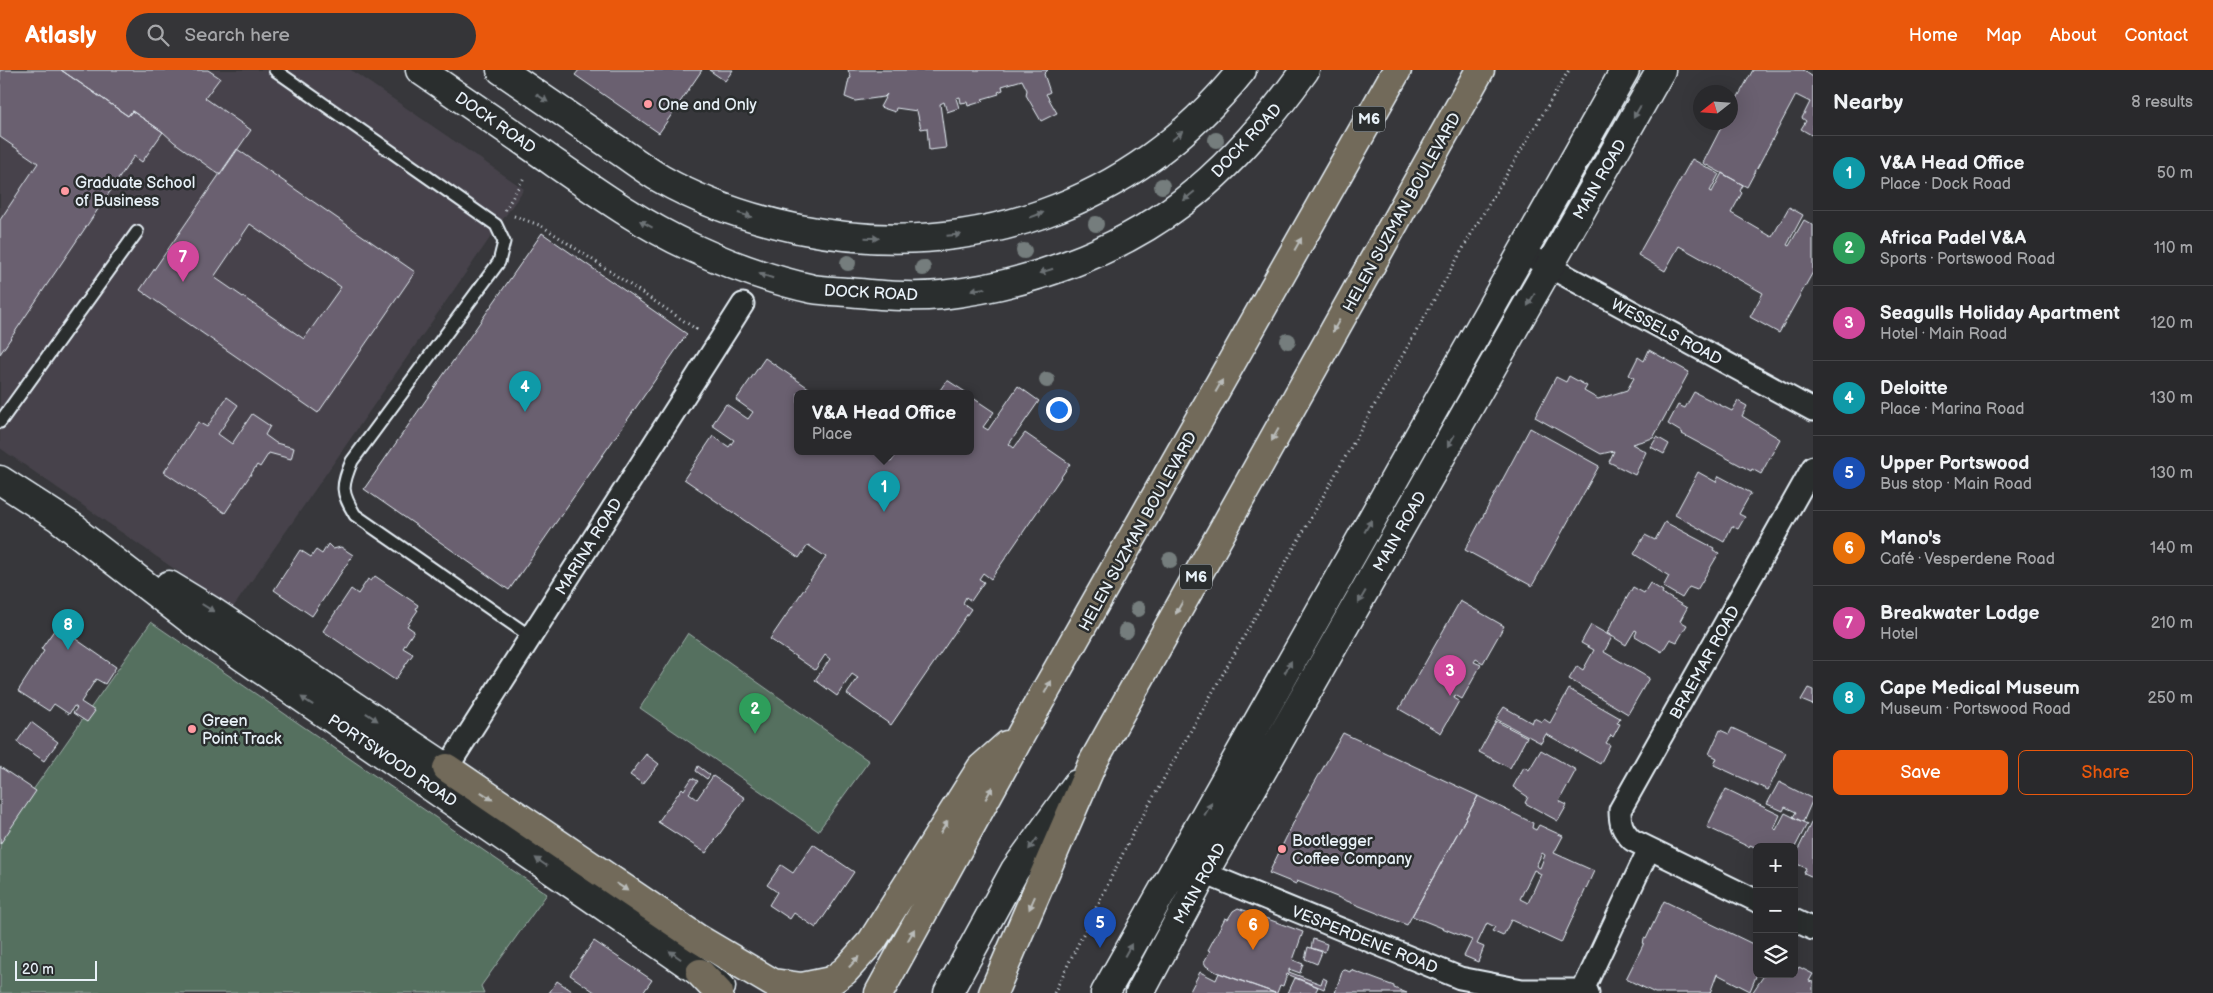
<!DOCTYPE html>
<meta charset="utf-8">
<style>
body{margin:0;font-family:"Balsamiq Sans",sans-serif;background:#353538;color:#f1f3f6}
.controls{position:absolute;right:15px;bottom:15px;display:grid;overflow:hidden;border-radius:8px;box-shadow:0 5px 20px #0002}
.controls button{width:45px;height:45px;display:grid;place-items:center;padding:0;border:0;border-bottom:1px solid #454548;background:#29292c;color:#f1f3f6;font:25px sans-serif}
.compass{position:absolute;left:1693px;top:15px;width:45px;height:45px;border-radius:50%;background:#29292c;box-shadow:0 5px 20px #0002;rotate:253deg}
.scale{position:absolute;left:15px;bottom:12px;width:82px;box-sizing:border-box;padding-left:5px;border:2px solid #e8f1f8;border-top:0;font-size:14px;line-height:18px;white-space:nowrap;color:#e8f1f8;-webkit-text-stroke:4px #2a2d2e;paint-order:stroke}
.you{position:absolute;left:1058px;top:339px;width:18px;height:18px;margin:-12px;border:4px solid #fff;border-radius:50%;background:#1a73e8;box-shadow:0 0 0 8px #1a73e833}
.badge{display:grid;place-items:center;width:32px;height:32px;border-radius:50%;background:#ea580c;color:#fff;font-size:16px;font-weight:700}
.pin{position:absolute;translate:-50% -41px;filter:drop-shadow(0 1px 2px #0008)}
.pin::after{content:'';position:absolute;top:26px;width:18px;height:15px;background:inherit;clip-path:polygon(0 0,100% 0,50% 100%)}
.popup{position:absolute;left:794px;top:320px;width:180px;height:65px;box-sizing:border-box;display:grid;place-content:center;border-radius:8px;background:#29292c;filter:drop-shadow(0 1px 4px #0005);font-size:16px;white-space:nowrap;color:#a5a6a9}
.popup b{font-size:19px;color:#f1f3f6}
.popup::after{content:'';position:absolute;left:50%;top:100%;margin-left:-10px;border:10px solid transparent;border-top-color:#29292c}
.list{margin:0;padding:0;list-style:none}
h2{display:flex;justify-content:space-between;align-items:center;height:65px;margin:0;padding:0 20px;font-size:21px}
h2 small{font-size:16px;font-weight:400;color:#a5a6a9}
.list li{display:grid;grid-template-columns:32px 1fr auto;gap:15px;align-items:center;box-sizing:border-box;height:75px;padding:0 20px;border-top:1px solid #454548}
.list b{display:block;font-size:19px;white-space:nowrap}
.list p{margin:0;font-size:16px;white-space:nowrap;color:#a5a6a9}
.list em{font-size:16px;font-style:normal;color:#a5a6a9}
.actions{display:flex;gap:10px;padding:15px 20px}
.actions a{flex:1;padding:11px 0;border:1px solid #ea580c;border-radius:8px;text-align:center;font-size:18px;color:#ea580c}
.actions .main{background:#ea580c;color:#fff}
.icon{flex:none;width:28px;height:28px;fill:none;stroke:currentColor;stroke-width:2;stroke-linecap:round;stroke-linejoin:round}
.map{position:relative;flex:none;width:1813px;height:923px;overflow:hidden}
header{display:flex;align-items:center;gap:30px;box-sizing:border-box;height:70px;padding:0 25px;background:#ea580c;color:#fff}
header strong{font-size:24px}
nav{display:flex;gap:28px;margin-inline-start:auto;font-size:18px}
.search{width:350px;height:45px;background:#353538;display:flex;align-items:center;gap:12px;box-sizing:border-box;padding:0 18px;border-radius:28px;color:#a5a6a9;font-size:19px}
main{display:flex}
aside{flex:1;background:#29292c}
.map>svg:first-child{display:block}
.built{fill:#47434b}
.green{fill:#556f5e;stroke:#9eb0ab}
.building{fill:#6b6070;stroke:#e8f1f8;fill-rule:evenodd}
.lines{fill:none;stroke-linecap:round;stroke-linejoin:round}
.lane-casing{stroke:#e8f1f8;stroke-width:15}
.street-casing{stroke:#e8f1f8;stroke-width:25}
.secondary-casing{stroke:#e8f1f8;stroke-width:31}
.primary-casing{stroke:#e8f1f8;stroke-width:31}
.path{stroke:#e8f1f8;stroke-width:3;stroke-dasharray:1 4;stroke-linecap:butt}
.lane{stroke:#2a2d2e;stroke-width:11}
.street{stroke:#2a2d2e;stroke-width:21}
.secondary{stroke:#2a2d2e;stroke-width:28}
.primary{stroke:#726b5a;stroke-width:28}
.tree{fill:#747d7d}
.oneway{fill:#6c7275}
.oneway2{fill:#b9bbb9}
.poi-dot{fill:#ff9aa2;stroke:#2a2d2e;stroke-width:2}
.labels{text-anchor:middle;stroke-width:5;stroke-linejoin:round;paint-order:stroke}
.shield{fill:#2a2d2e;stroke:#afb6bb;stroke-width:1}
.shield-label{font-size:15px;font-weight:bold;fill:#e8f1f8}
.poi-label{font-size:16px;fill:#e8f1f8;stroke:#2a2d2e;text-anchor:start}
.street-label{font-size:16px;fill:#e8f1f8;stroke:#2a2d2e}
</style>
<header>
<strong>Atlasly</strong>
<div class="search"><svg class="icon" aria-label="search" viewBox="0 0 24 24"><circle cx="10" cy="10" r="6"/><path d="M15 15l6 6"/></svg>Search here</div>
<nav><a>Home</a><a>Map</a><a>About</a><a>Contact</a></nav>
</header>
<main>
<div class="map">
<svg width="1813" height="923" viewBox="0 0 1813 923">
<rect width="100%" height="100%" fill="#37373b"/>
<filter id="ink" filterUnits="userSpaceOnUse"><feTurbulence type="fractalNoise" baseFrequency=".02" numOctaves="2"/><feDisplacementMap in="SourceGraphic" scale="10" xChannelSelector="R" yChannelSelector="G"/><feConvolveMatrix kernelMatrix="1 2 1 2 8 2 1 2 1" color-interpolation-filters="sRGB"/></filter>
<g filter="url(#ink)">
<path class="built" d="M0,0H351L524,119L232,539L0,378Z"/>
<path class="green" d="M151,552L547,824L481,916L484,923H0V767Z
M688,563L869,691L818,761L640,638Z"/>
<path class="building" d="M0,0H61L128,46L132,41L163,62L142,92L134,86L0,284V150L38,93L0,67Z
M61,0H208L220,8L205,28L251,60L220,105L174,72L163,62L132,41L128,46Z
M579,0H702L659,63L575,5Z
M709,0H733L725,11Z
M848,0H1048L1044,4L1050,22L1046,24L1057,43L1041,51L1026,25L1027,20L1022,10L1002,16L1003,20L998,22L999,24L982,29L984,31L968,36L967,32L961,33L960,27L956,28L959,38L947,42L944,32L940,34L946,78L929,80L927,58L921,59L917,41L896,38L895,42L880,37L887,24L884,27L855,31L845,27L849,9L851,8Z
M1753,0H1803L1813,7V66L1801,59L1806,51L1802,48L1810,32L1796,25L1747,117L1703,93L1724,52H1730V41Z
M237,79L415,202L318,343L140,220ZM250,154L341,217L304,269L214,207Z
M1692,89L1719,104L1710,121L1712,122L1722,103L1743,115L1740,121L1742,123L1731,143L1772,167L1789,137L1803,145L1787,175L1789,176L1804,150L1813,155V202L1779,263L1750,247L1763,223L1679,176L1665,201L1638,185Z
M542,163L687,264L509,520L364,419Z
M1649,280L1689,302L1653,368L1632,374L1646,382L1635,405L1609,392L1614,381L1601,384L1535,347L1556,307L1566,312L1569,306L1587,316L1584,321L1598,329L1627,320L1634,308L1629,305L1638,287L1644,291Z
M765,288L816,323H798V381H874L891,392L898,381H970V326L994,342L983,357L988,360L1018,316L1039,331L1009,374L1014,378L1025,363L1070,394L991,509L983,503L979,509L984,512L971,531L966,527L963,533L971,539L891,655L847,624L858,608L852,604L837,626L815,610L830,589L825,585L815,600L770,569L826,487L808,475L799,488L684,409L713,366L729,377L734,370L712,355L726,334L748,349L753,342L736,330Z
M947,310L967,323H938Z
M1694,322L1732,341L1738,331L1747,336L1742,346L1780,369L1761,404L1752,399L1751,401L1682,364L1683,363L1668,354L1678,335L1685,338Z
M227,327L238,335L218,364L232,374L252,344L270,356L265,365L276,373L294,378L291,389L269,383L260,397L257,395L225,443L164,402L198,352L207,357Z
M1530,358L1599,396L1532,516L1465,480Z
M1657,367L1669,374L1664,384L1651,377Z
M1698,402L1716,412L1719,406L1751,423L1739,444L1745,447L1738,459L1732,456L1724,472L1675,445Z
M1665,452L1714,478L1713,480L1719,483L1697,520L1689,517L1682,528L1663,517L1669,506L1634,484L1645,465L1655,470Z
M328,474L333,479L341,477L353,485L312,546L274,520L300,480L311,487L316,480L322,484Z
M375,506L418,535L416,539L418,540L407,556L414,561L403,578L413,584L395,610L323,561L351,519L358,524L368,509L371,511Z
M1650,513L1663,521L1662,523L1687,538L1680,551L1687,555L1677,572L1670,569L1662,582L1635,566L1637,561L1635,560L1626,575L1607,563L1633,517L1644,523Z
M1460,531L1504,556L1483,593L1476,589L1474,592L1481,595L1462,629L1455,625L1454,628L1459,631L1441,663L1399,639Z
M1591,555L1612,567L1604,582L1649,608L1628,644L1569,609L1577,596L1583,600L1594,580L1581,573Z
M57,556L116,597L105,614L96,609L81,632L95,641L87,652L73,643L77,638L74,636L69,644L54,634L49,641L18,621L44,581L41,579Z
M1808,618L1813,620V635L1801,630Z
M1569,619L1620,648L1617,653L1620,654L1613,667L1611,665L1606,673L1610,675L1600,694L1546,664L1541,673L1496,649L1504,637L1532,653L1534,648L1542,652L1544,649L1550,653Z
M1496,651L1527,667L1510,698L1479,682Z
M31,652L58,672L44,691L17,672Z
M1732,658L1786,683L1768,720L1714,695L1717,688L1709,684L1720,660L1729,664Z
M1343,663L1478,726L1407,855L1297,811L1296,814L1269,803L1303,733Z
M1541,680L1576,700L1559,731L1567,735L1558,751L1525,733L1528,727L1513,717L1524,697L1529,700Z
M646,684L659,694L643,714L630,705Z
M698,696L710,705L707,709L696,701Z
M0,697L36,721L0,774Z
M713,706L745,728L706,783L658,752L682,718L684,720L692,708L698,711L689,723L697,729Z
M1779,712L1813,729L1803,752L1793,747L1796,742L1785,737L1783,741L1767,734Z
M1726,719L1780,745L1774,758L1776,760L1785,743L1807,754L1794,779V777L1757,778L1750,775L1749,777L1707,757Z
M1478,726L1533,753L1532,758L1536,760L1539,755L1563,766L1554,783L1594,801L1561,873L1511,850L1503,866L1492,861L1495,857L1487,853L1477,874L1484,877L1478,892L1464,886L1472,870L1412,846ZM1542,783L1545,785L1540,798L1536,796ZM1534,800L1541,804L1528,833L1520,829Z
M1813,749V807L1804,803L1806,798L1797,794L1799,790L1794,788Z
M813,774L854,802L816,858L794,843L790,849L769,835L777,822L767,815L781,795L793,803Z
M1664,831L1757,876V904L1750,921L1717,904L1710,923H1655L1626,909L1643,875L1644,868L1646,869Z
M1238,838L1303,862L1293,890L1303,894L1300,903L1289,899V902L1321,914L1323,908L1327,910L1324,919L1287,904L1283,916L1280,915L1277,923H1275L1216,902L1206,896L1204,892L1210,881L1208,880L1225,848L1228,849L1233,841Z
M1313,869L1327,874L1325,882L1311,878Z
M594,871L652,910L643,923H596L570,905Z
M1308,877L1322,882L1317,894L1305,889Z
M1799,897L1813,904L1809,911L1813,912V923H1752L1765,904H1794Z
M1343,899L1350,902L1351,900L1394,916V918L1407,923H1335Z
M1200,902L1216,910L1219,903L1275,923H1189Z
M1295,908L1318,917L1315,923H1288Z
M557,911L575,923H549Z"/>
<g class="lines">
<g class="lane-casing">
<path id="lane" d="M275,0L496,155L504,172L499,192L352,391C341,417 341,422 355,445L531,567
M0,352L137,162"/>
</g>
<g class="street-casing">
<path id="street" d="M1522,182L1813,340
M440,709L743,234
M1191,795L1204,803L1460,908L1522,920H1583L1588,923
M1757,831L1632,770C1622,760 1620,754 1620,740L1813,397
M1794,850L1813,859
M1583,920L1649,779"/>
</g>
<g class="secondary-casing">
<path id="secondary" d="M420,0C465,31 511,62 556,94C599,124 643,155 691,177C730,195 771,210 813,219C824,221 837,221 848,222C879,225 910,228 941,225C1025,216 1115,184 1183,132C1231,95 1270,49 1305,0
M501,0C538,25 575,51 612,76C629,87 644,99 661,109C703,133 752,149 799,159C970,193 1133,136 1242,0
M0,410L76,459
M61,450L201,558L721,917
M169,515L210,540L447,698
M948,923L1015,800L1077,714
M1105,923L1625,0
M1140,923L1204,803L1661,0"/>
</g>
<g class="primary-casing">
<path id="primary" d="M447,698L697,868L773,913L802,917L831,911L845,901L872,871L981,698L1007,675
M700,903L719,923
M879,923L1024,659L1397,0
M993,923L1093,692L1480,0"/>
</g>
<path class="path" d="M505,140L525,106
M514,146L542,156L696,259L694,261
M1054,923L1132,765L1474,159L1569,0"/>
<use href="#lane" class="lane"/>
<use href="#street" class="street"/>
<use href="#secondary" class="secondary"/>
<use href="#primary" class="primary"/>
</g>
<g class="tree">
<circle cx="1216" cy="70" r="8"/>
<circle cx="1162" cy="116" r="8"/>
<circle cx="1096" cy="154" r="8"/>
<circle cx="1024" cy="181" r="8"/>
<circle cx="848" cy="193" r="8"/>
<circle cx="923" cy="198" r="8"/>
<circle cx="1288" cy="271" r="8"/>
<circle cx="1047" cy="310" r="8"/>
<circle cx="1170" cy="490" r="8"/>
<circle cx="1138" cy="539" r="8"/>
<circle cx="1126" cy="561" r="8"/>
</g>
<defs><path id="oneway-solid" d="M-6-.8H1V-3.2L6.5 0L1 3.2V.8H-6Z" transform="scale(1.25)"/></defs>
<g class="oneway">
<use href="#oneway-solid" transform="translate(542 28) rotate(34)"/>
<use href="#oneway-solid" transform="translate(1637 42) rotate(120)"/>
<use href="#oneway-solid" transform="translate(1177 66) rotate(-40)"/>
<use href="#oneway-solid" transform="translate(1189 126) rotate(140)"/>
<use href="#oneway-solid" transform="translate(745 145) rotate(16)"/>
<use href="#oneway-solid" transform="translate(1037 145) rotate(-21)"/>
<use href="#oneway-solid" transform="translate(646 154) rotate(-151)"/>
<use href="#oneway-solid" transform="translate(954 165) rotate(-5)"/>
<use href="#oneway-solid" transform="translate(872 168) rotate(1)"/>
<use href="#oneway-solid" transform="translate(1046 201) rotate(162)"/>
<use href="#oneway-solid" transform="translate(766 206) rotate(-163)"/>
<use href="#oneway-solid" transform="translate(978 219) rotate(172)"/>
<use href="#oneway-solid" transform="translate(1531 230) rotate(120)"/>
<use href="#oneway-solid" transform="translate(1451 371) rotate(120)"/>
<use href="#oneway-solid" transform="translate(1368 456) rotate(-61)"/>
<use href="#oneway-solid" transform="translate(1362 527) rotate(120)"/>
<use href="#oneway-solid" transform="translate(208 538) rotate(32)"/>
<use href="#oneway-solid" transform="translate(1288 597) rotate(-61)"/>
<use href="#oneway-solid" transform="translate(307 631) rotate(-146)"/>
<use href="#oneway-solid" transform="translate(372 647) rotate(34)"/>
<use href="#oneway-solid" transform="translate(1208 739) rotate(-60)"/>
<use href="#oneway-solid" transform="translate(1033 774) rotate(126)"/>
<use href="#oneway-solid" transform="translate(541 792) rotate(-145)"/>
<use href="#oneway-solid" transform="translate(1128 880) rotate(-61)"/>
<use href="#oneway-solid" transform="translate(675 885) rotate(-145)"/>
</g>
<g class="oneway2">
<use href="#oneway-solid" transform="translate(1298 174) rotate(-61)"/>
<use href="#oneway-solid" transform="translate(1336 256) rotate(119)"/>
<use href="#oneway-solid" transform="translate(1219 316) rotate(-61)"/>
<use href="#oneway-solid" transform="translate(1275 365) rotate(119)"/>
<use href="#oneway-solid" transform="translate(1179 538) rotate(119)"/>
<use href="#oneway-solid" transform="translate(1048 617) rotate(-61)"/>
<use href="#oneway-solid" transform="translate(989 723) rotate(-61)"/>
<use href="#oneway-solid" transform="translate(487 726) rotate(34)"/>
<use href="#oneway-solid" transform="translate(944 757) rotate(-58)"/>
<use href="#oneway-solid" transform="translate(622 817) rotate(34)"/>
<use href="#oneway-solid" transform="translate(1032 833) rotate(114)"/>
<use href="#oneway-solid" transform="translate(911 865) rotate(-61)"/>
<use href="#oneway-solid" transform="translate(854 892) rotate(-47)"/>
</g>
</g>
<g class="poi-dot">
<circle cx="648" cy="34" r="5"/>
<circle cx="65" cy="121" r="5"/>
<circle cx="192" cy="659" r="5"/>
<circle cx="1282" cy="779" r="5"/>
</g>
<g class="labels">
<g class="shield">
<rect x="1353" y="36.5" width="32" height="25" rx="4"/>
<rect x="1180" y="494.5" width="32" height="25" rx="4"/>
</g>
<g class="shield-label">
<text x="1369" y="54">M6</text>
<text x="1196" y="512">M6</text>
</g>
<g class="poi-label">
<text x="658" y="40">One and Only</text>
<text x="75" y="118">Graduate School<tspan x="75" dy="18">of Business</tspan></text>
<text x="202" y="656">Green<tspan x="202" dy="18">Point Track</tspan></text>
<text x="1292" y="776">Bootlegger<tspan x="1292" dy="18">Coffee Company</tspan></text>
</g>
<g class="street-label">
<text transform="translate(496 52) rotate(35)" y="6">DOCK ROAD</text>
<text transform="translate(1246 70) rotate(-47)" y="6">DOCK ROAD</text>
<text transform="translate(1599 109) rotate(-60)" y="6">MAIN ROAD</text>
<text transform="translate(1401 142) rotate(-61)" y="6">HELEN SUZMAN BOULEVARD</text>
<text transform="translate(871 222) rotate(3)" y="6">DOCK ROAD</text>
<text transform="translate(1667 261) rotate(28)" y="6">WESSELS ROAD</text>
<text transform="translate(1137 461) rotate(-61)" y="6">HELEN SUZMAN BOULEVARD</text>
<text transform="translate(1399 461) rotate(-60)" y="6">MAIN ROAD</text>
<text transform="translate(588 476) rotate(-58)" y="6">MARINA ROAD</text>
<text transform="translate(1704 592) rotate(-61)" y="6">BRAEMAR ROAD</text>
<text transform="translate(393 690) rotate(34)" y="6">PORTSWOOD ROAD</text>
<text transform="translate(1199 813) rotate(-61)" y="6">MAIN ROAD</text>
<text transform="translate(1365 869) rotate(22)" y="6">VESPERDENE ROAD</text>
</g>
</g>
</svg>
<div class="controls">
<button>+</button>
<button>−</button>
<button><svg class="icon" aria-label="layers" viewBox="0 0 24 24"><path d="M12 4l9 5-9 5-9-5zM3 14l9 5 9-5"/></svg></button>
</div>
<svg class="compass" viewBox="-18 -18 36 36"><path d="M0-13l5 13h-10z" fill="#e53935"/><path d="M0 13l5-13h-10z" fill="#a5a6a9"/></svg>
<div class="scale">20 m</div>
<div class="you"></div>
<div class="pin badge" style="left:884px;top:442px;background:#0f9aa8">1</div>
<div class="popup"><b>V&amp;A Head Office</b>Place</div>
<div class="pin badge" style="left:755px;top:664px;background:#2e9e5b">2</div>
<div class="pin badge" style="left:1450px;top:626px;background:#d1479c">3</div>
<div class="pin badge" style="left:525px;top:342px;background:#0f9aa8">4</div>
<div class="pin badge" style="left:1100px;top:878px;background:#1a4fb4">5</div>
<div class="pin badge" style="left:1253px;top:880px;background:#e8710a">6</div>
<div class="pin badge" style="left:183px;top:212px;background:#d1479c">7</div>
<div class="pin badge" style="left:68px;top:580px;background:#0f9aa8">8</div>
</div>
<aside>
<h2>Nearby<small>8 results</small></h2>
<ul class="list">
<li><span class="badge" style="background:#0f9aa8">1</span><div><b>V&amp;A Head Office</b><p>Place · Dock Road</p></div><em>50 m</em></li>
<li><span class="badge" style="background:#2e9e5b">2</span><div><b>Africa Padel V&amp;A</b><p>Sports · Portswood Road</p></div><em>110 m</em></li>
<li><span class="badge" style="background:#d1479c">3</span><div><b>Seagulls Holiday Apartment</b><p>Hotel · Main Road</p></div><em>120 m</em></li>
<li><span class="badge" style="background:#0f9aa8">4</span><div><b>Deloitte</b><p>Place · Marina Road</p></div><em>130 m</em></li>
<li><span class="badge" style="background:#1a4fb4">5</span><div><b>Upper Portswood</b><p>Bus stop · Main Road</p></div><em>130 m</em></li>
<li><span class="badge" style="background:#e8710a">6</span><div><b>Mano's</b><p>Café · Vesperdene Road</p></div><em>140 m</em></li>
<li><span class="badge" style="background:#d1479c">7</span><div><b>Breakwater Lodge</b><p>Hotel</p></div><em>210 m</em></li>
<li><span class="badge" style="background:#0f9aa8">8</span><div><b>Cape Medical Museum</b><p>Museum · Portswood Road</p></div><em>250 m</em></li>
</ul>
<div class="actions"><a class="main">Save</a><a>Share</a></div>
</aside>
</main>
